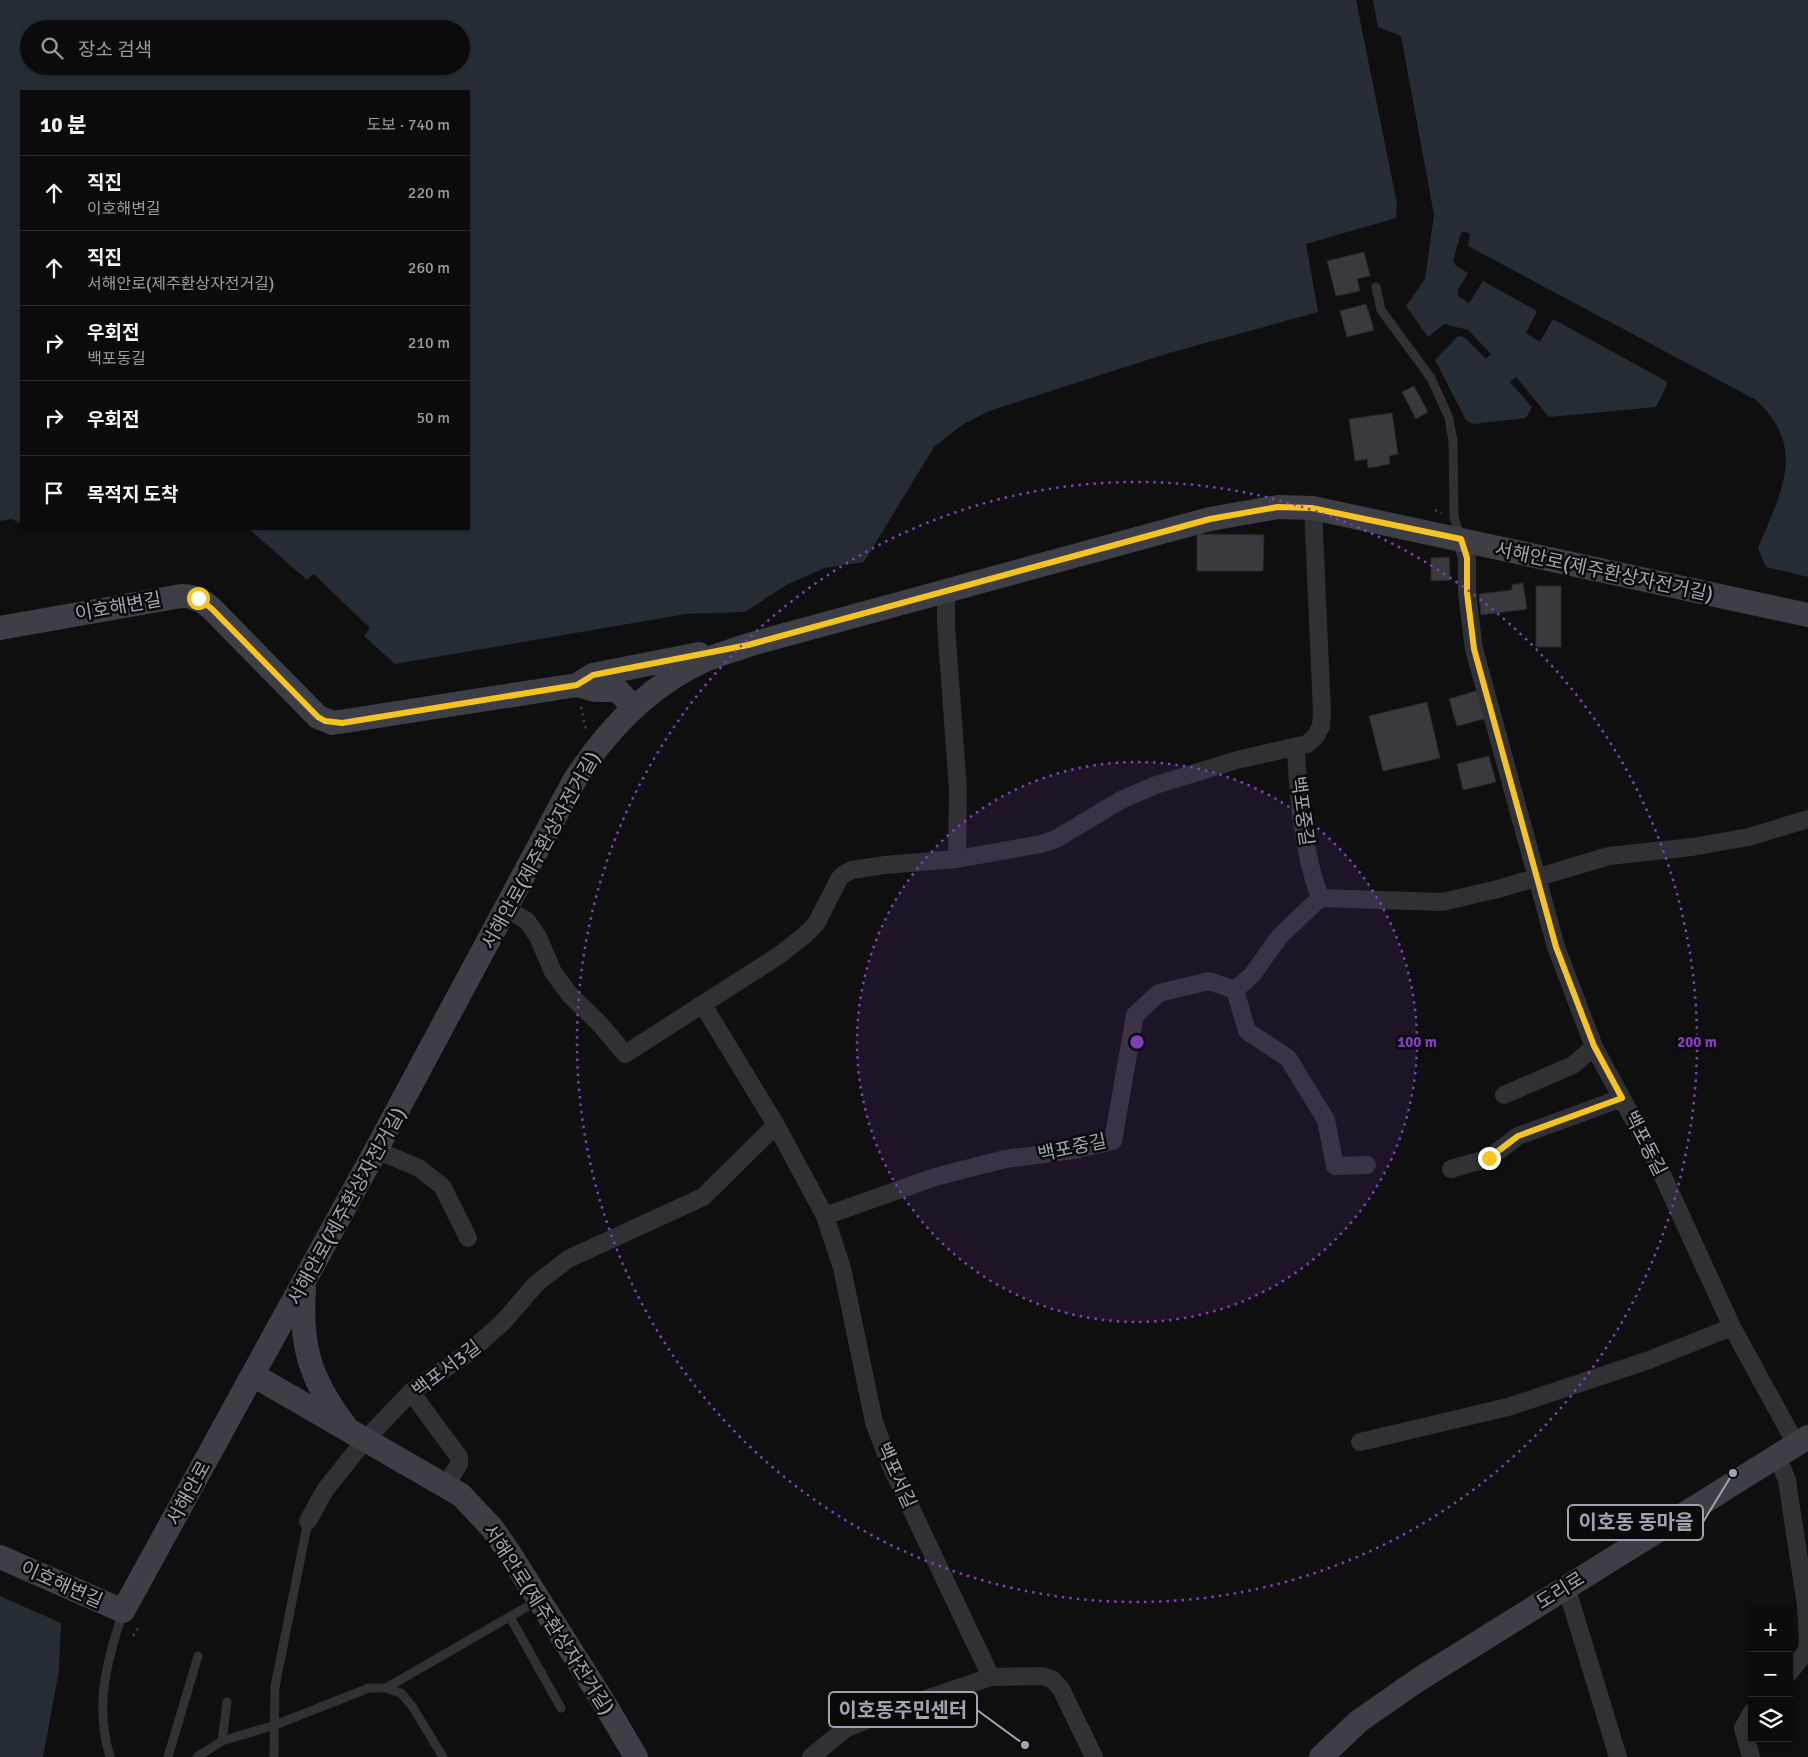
<!DOCTYPE html>
<html lang="ko">
<meta charset="utf-8">
<style>
body{margin:0;font-family:Signika,"Noto Sans KR",sans-serif;background:#141415;color:#f1f3f6}
.controls{position:absolute;right:15px;bottom:15px;display:grid;overflow:hidden;border-radius:0px;box-shadow:0 1px 4px #0004}
.controls button{width:45px;height:45px;display:grid;place-items:center;padding:0;border:0;border-bottom:1px solid #2b2b2d;background:#0b0b0c;color:#f1f3f6;font:25px sans-serif}
.stop{position:absolute;width:15px;height:15px;margin:-11px;border:4px solid #f6c422;border-radius:50%;background:#fff}
.stop.end{background:#f6c422;border-color:#fff;box-shadow:0 1px 5px #0008}
.list{margin:0;padding:0;list-style:none}
h2{display:flex;justify-content:space-between;align-items:center;height:65px;margin:0;padding:0 20px;font-size:21px}
h2 small{font-size:16px;font-weight:400;color:#9a9b9d}
.list li{display:grid;grid-template-columns:32px 1fr auto;gap:15px;align-items:center;box-sizing:border-box;height:75px;padding:0 20px;border-top:1px solid #2b2b2d}
.list b{display:block;font-size:19px;white-space:nowrap}
.list p{margin:0;font-size:16px;white-space:nowrap;color:#9a9b9d}
.list em{font-size:16px;font-style:normal;color:#9a9b9d}
.icon{flex:none;width:28px;height:28px;fill:none;stroke:currentColor;stroke-width:2;stroke-linecap:round;stroke-linejoin:round}
.map{position:relative;flex:none;width:1808px;height:1757px;overflow:hidden}
.search{position:absolute;background:#0b0b0c;box-shadow:0 1px 4px #0004;left:20px;top:20px;width:450px;height:55px;display:flex;align-items:center;gap:12px;box-sizing:border-box;padding:0 18px;border-radius:28px;color:#9a9b9d;font-size:19px}
.panel{position:absolute;background:#0b0b0c;box-shadow:0 1px 4px #0004;left:20px;top:90px;width:450px;height:440px;border-radius:0px}
.map>svg:first-child{display:block}
.water{fill:#262c34;fill-rule:evenodd}
.building{fill:#39393e;stroke:#29292d}
.lines{fill:none;stroke-linecap:round;stroke-linejoin:round}
.path{stroke:#36373c;stroke-width:3;stroke-dasharray:2.5 4;stroke-linecap:butt}
.lane{stroke:#303035;stroke-width:9}
.street{stroke:#303035;stroke-width:18}
.secondary{stroke:#3e3f46;stroke-width:24}
.route{stroke:#f6c422;stroke-width:6}
.ring{fill:none;stroke:#813ebd;stroke-width:2.5;stroke-dasharray:2.5 5}
.labels{text-anchor:middle;stroke-width:5;stroke-linejoin:round;paint-order:stroke}
.street-label{font-size:19px;fill:#a0a3b2;stroke:#0a0a0b}
.centre{fill:#813ebd;stroke:#0a0a0b;stroke-width:2.5}
.ring-label{font-size:15px;text-anchor:middle;font-weight:bold;fill:#813ebd;stroke:#0a0a0b;stroke-width:5;stroke-linejoin:round;paint-order:stroke}
.leader{fill:none;stroke:#a0a3b2;stroke-width:2}
.callout-dot{fill:#a0a3b2;stroke:#0a0a0b;stroke-width:2}
.callout{fill:#0a0a0b;stroke:#a0a3b2;stroke-width:2}
.callout-label{font-size:20px;text-anchor:middle;font-weight:bold;fill:#a0a3b2}
</style>
<div class="map">
<svg width="1808" height="1757" viewBox="0 0 1808 1757">
<rect width="100%" height="100%" fill="#0f0f10"/>
<path class="water" d="M0,0H1356L1397,204L1396,218L1306,244L1318,312L1169,353L989,411L962,425L934,447L864,562L825,568L786,585L745,612L686,614L395,664L364,636L370,628L314,574L307,580L249,529H469V91H21V524L12,519L0,521ZM29,29H461V66H29Z
M1373,0H1808V577L1766,567L1758,548C1781,491 1808,449 1756,400L1468,246L1470,234L1464,231L1461,233L1453,261L1456,266L1468,273L1458,290V296L1469,303L1483,281L1537,311L1526,333L1540,342L1553,319L1666,381L1667,385L1656,407L1549,417L1516,377L1510,382L1532,407L1526,418L1473,424L1466,420L1435,360L1458,336L1464,337L1486,359L1491,354L1468,330L1444,324L1428,337L1406,306L1425,279L1434,215L1401,36L1378,27Z
M0,1596L61,1623L59,1671L43,1757H0Z"/>
<path class="building" d="M1364,252L1370,276L1357,279L1360,291L1336,296L1327,261Z
M1366,304L1374,330L1347,337L1340,311Z
M1414,386L1428,412L1416,419L1402,392Z
M1392,413L1398,454L1389,456L1390,464L1368,468L1367,459L1355,461L1349,419Z
M1197,534L1264,535L1263,571H1197Z
M1449,557L1450,580L1431,581V558Z
M1523,583L1527,609L1481,615L1479,594L1512,590V585Z
M1536,586H1561V647H1536Z
M1479,690L1487,718L1457,726L1449,699Z
M1427,702L1440,758L1383,771L1369,716Z
M1489,756L1496,782L1463,790L1457,764Z"/>
<g class="lines">
<path class="path" d="M1435,510L1442,513
M581,707L586,730
M133,1636L139,1626"/>
<path class="lane" d="M1376,287L1381,310L1431,378L1449,418L1453,441L1454,517L1460,537
M510,1617L561,1708
M386,1688L537,1601
M222,1741L227,1702
M110,1757C94,1704 107,1662 123,1611
M168,1757L198,1656
M197,1757L222,1741L275,1725L369,1688H386L401,1693L412,1706L443,1757
M274,1757L275,1687L308,1521"/>
<path class="street" d="M1461,539L1467,558V593L1474,649L1556,947L1594,1047L1656,1161L1732,1327L1796,1444
M946,592V625L958,789L957,859
M1320,898L1442,902L1498,889L1609,856L1692,847L1749,837L1808,819
M507,909L527,921L538,937L553,972L570,995L600,1024L625,1054L778,956L805,935L816,924L839,879L844,874L852,870L885,865L957,859L1041,844L1056,839L1121,800L1156,785L1237,760L1307,744L1316,736L1321,726L1322,712L1313,508
M1235,990L1247,1031L1288,1058L1326,1120L1335,1166L1367,1165
M703,1005L776,1125L825,1216L842,1268L874,1422L889,1462L991,1677
M1504,1095L1573,1065L1594,1047
M376,1150L419,1168L442,1186L468,1238
M1451,1169L1489,1158L1518,1136L1622,1098
M825,1216L935,1177L1005,1159L1074,1150L1113,1141L1135,1015L1159,993L1209,981L1235,990L1252,975L1280,936L1320,898C1303,851 1298,798 1296,748
M411,1392L459,1457V1464L446,1485
M1360,1442L1508,1407L1649,1360L1732,1327
M1777,1456L1787,1480L1806,1606L1808,1642L1806,1652L1789,1673
M308,1521L325,1490L365,1440L411,1392L468,1353L503,1322L536,1284L568,1259L703,1197L776,1125
M1566,1586L1618,1757
M811,1757L845,1729L887,1712L991,1677L1042,1676L1052,1679L1061,1689L1094,1757
M1751,1757L1743,1728L1752,1712"/>
<path class="secondary" d="M0,628L181,596C194,596 202,600 212,609L318,717L333,723L577,685L593,675L699,654
M577,685L595,690H617L634,707
M304,1288C300,1344 309,1378 344,1424
M253,1375L461,1495L492,1528L508,1551L603,1701L636,1757
M0,1557L123,1611L376,1150L574,781C606,731 646,688 701,662C715,655 732,651 748,645L1210,519L1278,507L1313,508L1808,615
M1321,1757L1359,1721L1418,1680L1808,1437"/>
</g>
<g class="lines">
<path class="route" d="M198,598L212,609L318,717L325,721L342,723L577,685L593,675L748,645L1210,519L1278,507L1312,508L1461,539L1467,558V593L1474,649L1556,947L1594,1046L1622,1098L1518,1136L1489,1158"/>
</g>
<circle cx="1137" cy="1042" r="280" fill="#813ebd" fill-opacity=".12"/>
<g class="ring">
<circle cx="1137" cy="1042" r="280"/>
<circle cx="1137" cy="1042" r="560"/>
</g>
<g class="labels">
<g class="street-label">
<text transform="translate(1604 571) rotate(12)" y="7">서해안로(제주환상자전거길)</text>
<text transform="translate(118 606) rotate(-10)" y="7">이호해변길</text>
<text transform="translate(1303 811) rotate(82)" y="7">백포중길</text>
<text transform="translate(540 850) rotate(-61)" y="7">서해안로(제주환상자전거길)</text>
<text transform="translate(1646 1143) rotate(63)" y="7">백포동길</text>
<text transform="translate(1072 1147) rotate(-12)" y="7">백포중길</text>
<text transform="translate(346 1206) rotate(-61)" y="7">서해안로(제주환상자전거길)</text>
<text transform="translate(446 1368) rotate(-37)" y="7">백포서3길</text>
<text transform="translate(897 1475) rotate(66)" y="7">백포서길</text>
<text transform="translate(188 1493) rotate(-61)" y="7">서해안로</text>
<text transform="translate(62 1584) rotate(24)" y="7">이호해변길</text>
<text transform="translate(1560 1590) rotate(-32)" y="7">도리로</text>
<text transform="translate(549 1619) rotate(57)" y="7">서해안로(제주환상자전거길)</text>
</g>
</g>
<circle cx="1137" cy="1042" r="8" class="centre"/>
<g class="ring-label">
<text x="1417" y="1047">100 m</text>
<text x="1697" y="1047">200 m</text>
</g>
<path class="leader" d="M1733 1473L1703 1522M1025 1745L977 1710"/>
<g class="callout-dot">
<circle cx="1733" cy="1473" r="5"/>
<circle cx="1025" cy="1745" r="5"/>
</g>
<g class="callout">
<rect x="1568" y="1505" width="135" height="35" rx="5"/>
<rect x="829" y="1692" width="148" height="35" rx="5"/>
</g>
<g class="callout-label">
<text x="1636" y="1529">이호동 동마을</text>
<text x="903" y="1717">이호동주민센터</text>
</g>
</svg>
<div class="controls">
<button>+</button>
<button>−</button>
<button><svg class="icon" aria-label="layers" viewBox="0 0 24 24"><path d="M12 4l9 5-9 5-9-5zM3 14l9 5 9-5"/></svg></button>
</div>
<div class="stop" style="left:198px;top:598px"></div>
<div class="stop end" style="left:1489px;top:1158px"></div>
<div class="search"><svg class="icon" aria-label="search" viewBox="0 0 24 24"><circle cx="10" cy="10" r="6"/><path d="M15 15l6 6"/></svg>장소 검색</div>
<section class="panel">
<h2>10 분<small>도보 · 740 m</small></h2>
<ul class="list">
<li><svg class="icon" aria-label="ahead" viewBox="0 0 24 24"><path d="M12 20V5M6 11l6-6 6 6"/></svg><div><b>직진</b><p>이호해변길</p></div><em>220 m</em></li>
<li><svg class="icon" aria-label="ahead" viewBox="0 0 24 24"><path d="M12 20V5M6 11l6-6 6 6"/></svg><div><b>직진</b><p>서해안로(제주환상자전거길)</p></div><em>260 m</em></li>
<li><svg class="icon" aria-label="right" viewBox="0 0 24 24"><path d="M7 20v-9h11M14 6l5 5-5 5"/></svg><div><b>우회전</b><p>백포동길</p></div><em>210 m</em></li>
<li><svg class="icon" aria-label="right" viewBox="0 0 24 24"><path d="M7 20v-9h11M14 6l5 5-5 5"/></svg><div><b>우회전</b></div><em>50 m</em></li>
<li><svg class="icon" aria-label="arrive" viewBox="0 0 24 24"><path d="M6 21V4h12l-3 4 3 4H6"/></svg><div><b>목적지 도착</b></div></li>
</ul>
</section>
</div>
